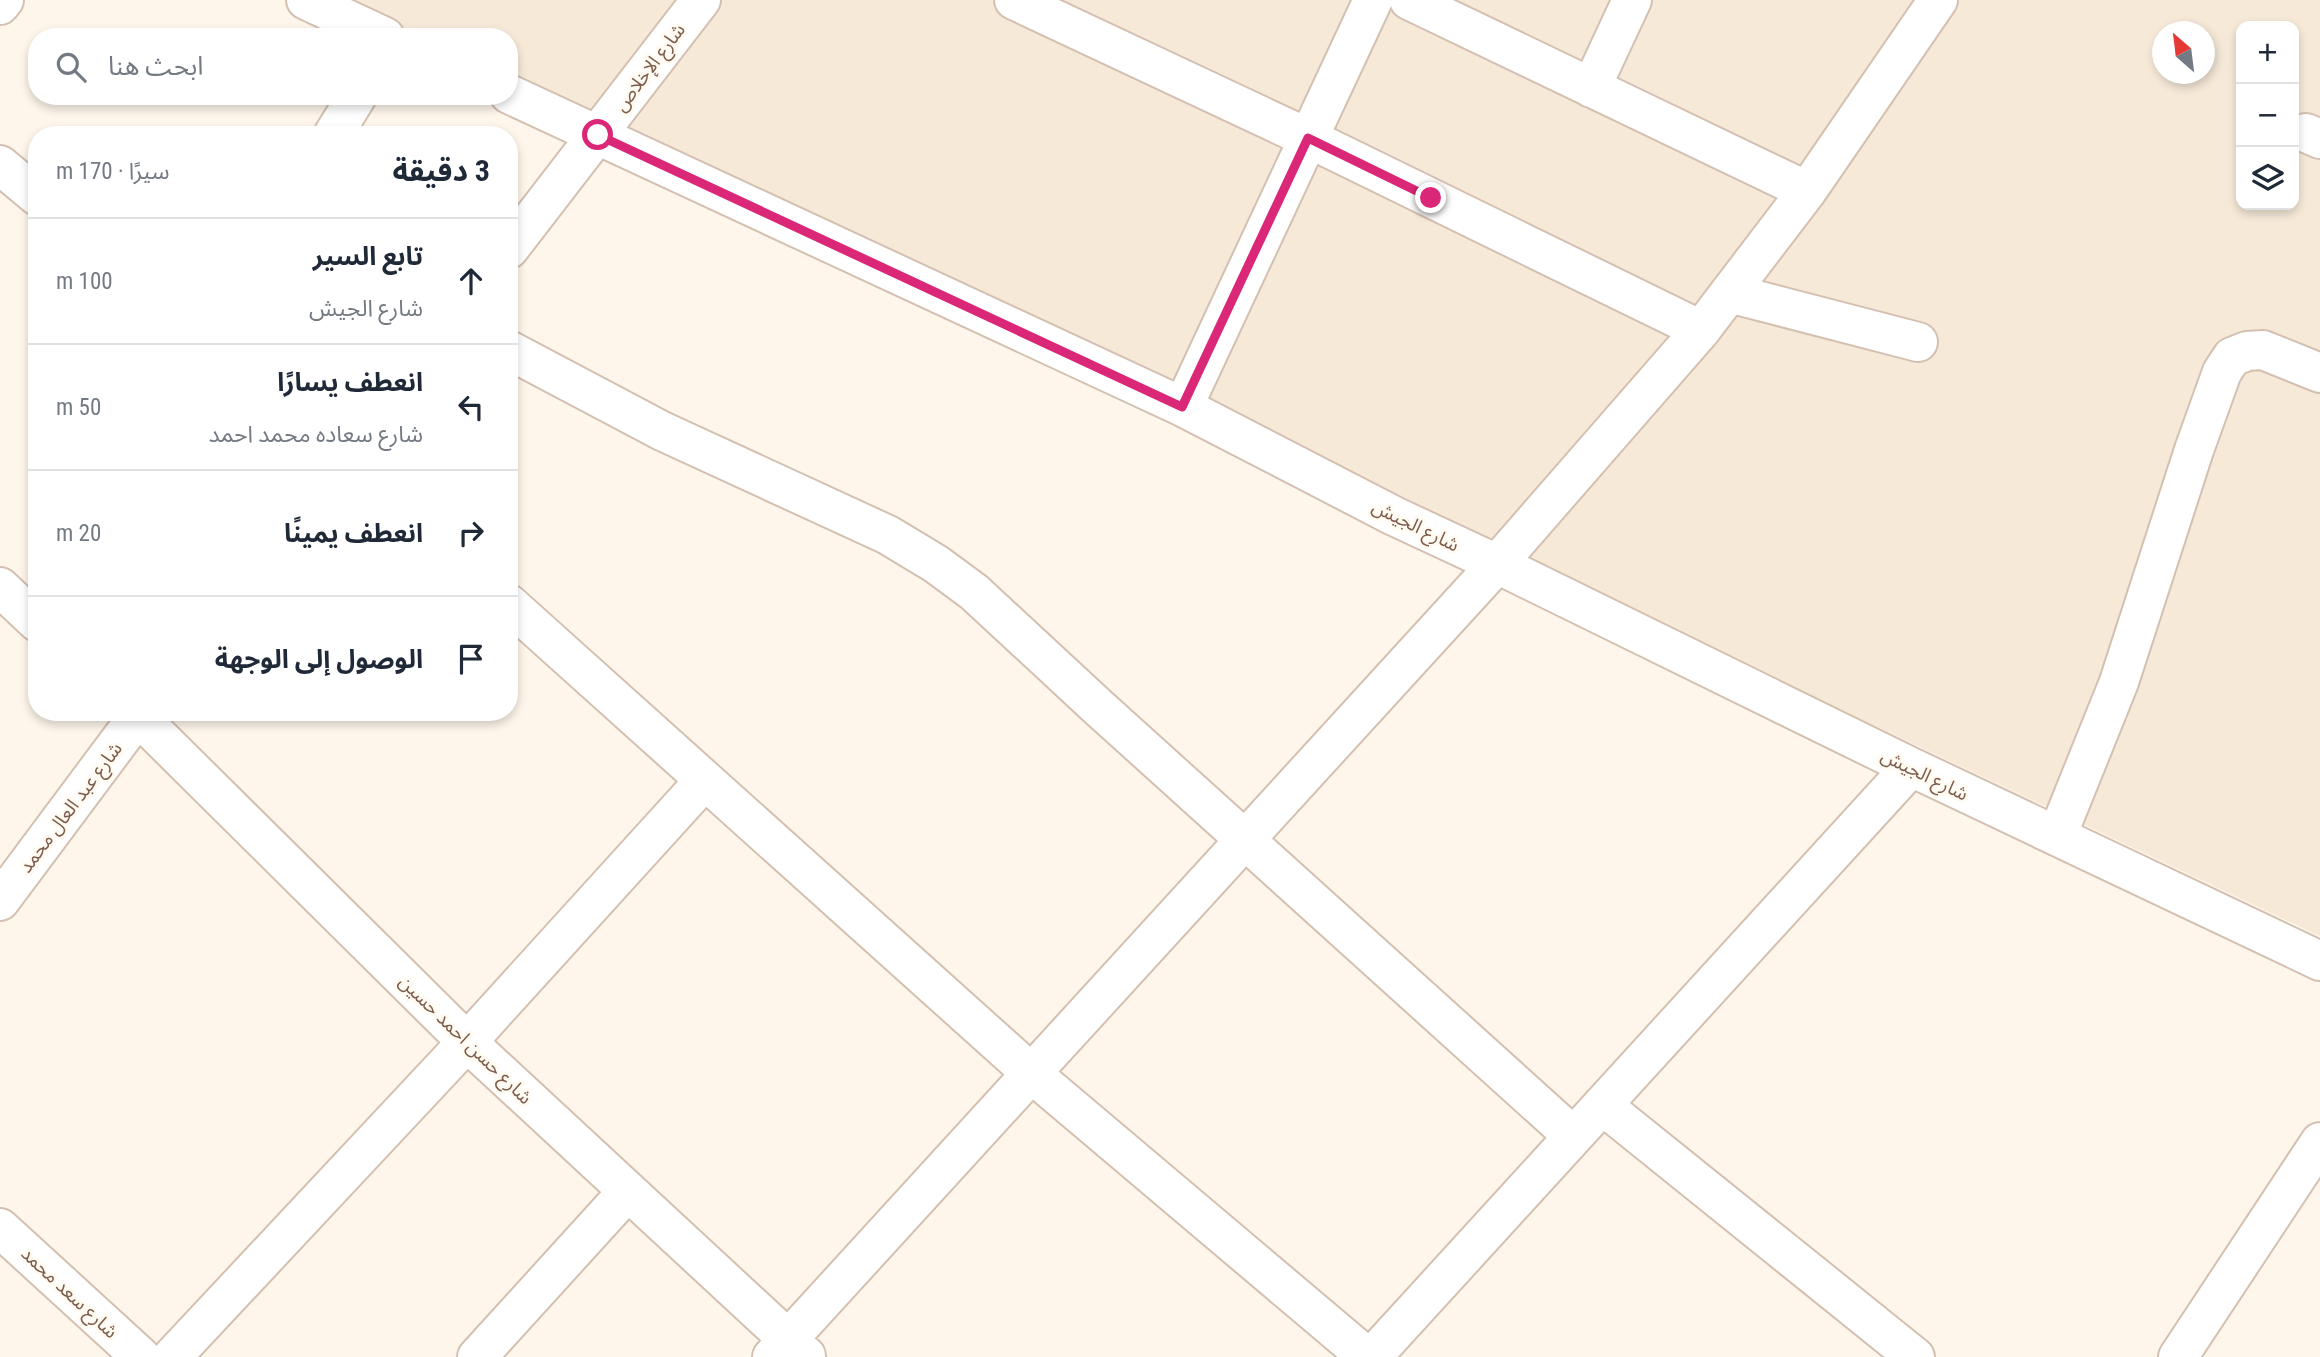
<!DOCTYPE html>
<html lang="ar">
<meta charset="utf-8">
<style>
body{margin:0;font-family:"Roboto Condensed","Noto Sans Arabic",sans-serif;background:#f2f2f3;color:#1f2937;direction:rtl}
.controls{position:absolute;right:21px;top:21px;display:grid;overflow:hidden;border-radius:14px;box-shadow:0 4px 10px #0003}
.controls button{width:63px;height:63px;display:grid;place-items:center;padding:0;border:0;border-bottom:2px solid #e0e1e3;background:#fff;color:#1f2937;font:35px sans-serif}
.compass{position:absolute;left:2152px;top:21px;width:63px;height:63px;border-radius:50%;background:#fff;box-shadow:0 4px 10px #0003;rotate:332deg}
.stop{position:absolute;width:21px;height:21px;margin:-16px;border:5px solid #db2777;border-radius:50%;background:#fff}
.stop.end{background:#db2777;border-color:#fff;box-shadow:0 2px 7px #0008}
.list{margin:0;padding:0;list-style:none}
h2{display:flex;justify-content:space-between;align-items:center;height:91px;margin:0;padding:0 28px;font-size:30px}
h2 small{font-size:23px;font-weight:400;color:#747a83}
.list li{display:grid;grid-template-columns:46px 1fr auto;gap:21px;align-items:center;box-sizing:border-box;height:126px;padding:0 28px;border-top:2px solid #e0e1e3}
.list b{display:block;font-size:26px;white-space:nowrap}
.list p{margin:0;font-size:23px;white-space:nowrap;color:#747a83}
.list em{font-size:23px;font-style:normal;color:#747a83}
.icon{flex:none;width:38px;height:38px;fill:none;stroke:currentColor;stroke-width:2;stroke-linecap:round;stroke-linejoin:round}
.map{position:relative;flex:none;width:2320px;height:1357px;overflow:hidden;direction:ltr}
.search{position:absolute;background:#fff;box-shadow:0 4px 10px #0003;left:28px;top:28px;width:490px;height:77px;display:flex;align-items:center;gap:18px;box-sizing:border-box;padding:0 24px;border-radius:28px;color:#747a83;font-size:26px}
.panel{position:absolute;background:#fff;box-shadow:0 4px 10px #0003;left:28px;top:126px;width:490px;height:595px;border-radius:28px;direction:rtl}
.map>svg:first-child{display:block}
.residential{fill:#f6e9d8;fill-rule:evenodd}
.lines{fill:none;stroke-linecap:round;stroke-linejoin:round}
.minor-casing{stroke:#d4c0b1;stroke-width:42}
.minor{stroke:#fff;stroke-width:38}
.route{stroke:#db2777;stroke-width:9}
.labels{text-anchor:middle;stroke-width:6;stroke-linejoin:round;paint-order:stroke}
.street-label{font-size:19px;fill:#7c5c4a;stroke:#fffaf2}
</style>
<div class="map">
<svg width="2320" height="1357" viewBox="0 0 2320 1357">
<rect width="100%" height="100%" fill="#fef6ea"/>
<path class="residential" d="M338,0H2320V936L509,81V37H416ZM2241,26H2294V205H2241ZM2162,32H2204V74H2162Z"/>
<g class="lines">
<g class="minor-casing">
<path id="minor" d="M306,0L385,37
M1014,0L1308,138L1701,330
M1409,0L1807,191
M0,5L4,0
M1591,88L1632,0
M509,94L1183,407L1394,516L1497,564L1911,767L2320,961
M2306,133L2320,139
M333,135L357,96
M0,165L37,196
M509,249L701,0
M1729,293L1918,342
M509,350L662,431L888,535L936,564L974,592L1098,707L1573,1136
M1183,407L1373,0
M0,587L37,622
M509,604L1031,1073L1367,1357
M134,712L467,1042L806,1356
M2057,836L2119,682L2194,450L2222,372L2232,357L2247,351L2263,350L2320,373
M0,901L141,712
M1602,1105L1915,1357
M0,1228L141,1357
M172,1357L467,1042L705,780
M477,1357L628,1191
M772,1357L1497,564L1701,330L1807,191L1938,0
M1372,1357L1911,767
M2178,1357L2320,1142"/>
</g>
<use href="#minor" class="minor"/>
</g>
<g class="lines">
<path class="route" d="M598,135L1182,407L1308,138L1431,198"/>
</g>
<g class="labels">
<g class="street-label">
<text transform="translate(649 67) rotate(-53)" y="7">شارع الإخلاص</text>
<text transform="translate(1416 525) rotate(26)" y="7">شارع الجيش</text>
<text transform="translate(1925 774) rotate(26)" y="7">شارع الجيش</text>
<text transform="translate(70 807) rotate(-53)" y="7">شارع عبد العال محمد</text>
<text transform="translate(466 1039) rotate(44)" y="7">شارع حسن احمد حسين</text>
<text transform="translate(70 1292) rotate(43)" y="7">شارع سعد محمد</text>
</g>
</g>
</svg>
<div class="controls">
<button>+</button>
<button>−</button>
<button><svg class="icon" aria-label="layers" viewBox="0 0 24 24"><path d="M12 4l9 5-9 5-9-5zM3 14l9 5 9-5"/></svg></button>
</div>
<svg class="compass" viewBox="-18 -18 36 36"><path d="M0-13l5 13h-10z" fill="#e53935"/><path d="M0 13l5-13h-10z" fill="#747a83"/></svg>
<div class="stop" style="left:598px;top:135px"></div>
<div class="stop end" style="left:1431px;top:198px"></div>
<div class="search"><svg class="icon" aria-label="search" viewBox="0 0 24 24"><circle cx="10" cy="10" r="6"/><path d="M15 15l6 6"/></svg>ابحث هنا</div>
<section class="panel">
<h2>3 دقيقة<small>سيرًا · 170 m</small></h2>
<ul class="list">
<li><svg class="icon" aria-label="ahead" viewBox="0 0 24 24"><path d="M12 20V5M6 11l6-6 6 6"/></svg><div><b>تابع السير</b><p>شارع الجيش</p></div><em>100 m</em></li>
<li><svg class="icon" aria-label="left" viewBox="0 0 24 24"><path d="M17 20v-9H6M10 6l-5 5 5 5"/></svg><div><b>انعطف يسارًا</b><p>شارع سعاده محمد احمد</p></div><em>50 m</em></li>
<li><svg class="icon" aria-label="right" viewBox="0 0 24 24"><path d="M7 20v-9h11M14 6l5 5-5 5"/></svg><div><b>انعطف يمينًا</b></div><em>20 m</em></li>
<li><svg class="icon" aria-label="arrive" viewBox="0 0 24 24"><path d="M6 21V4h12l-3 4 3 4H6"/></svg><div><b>الوصول إلى الوجهة</b></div></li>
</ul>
</section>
</div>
